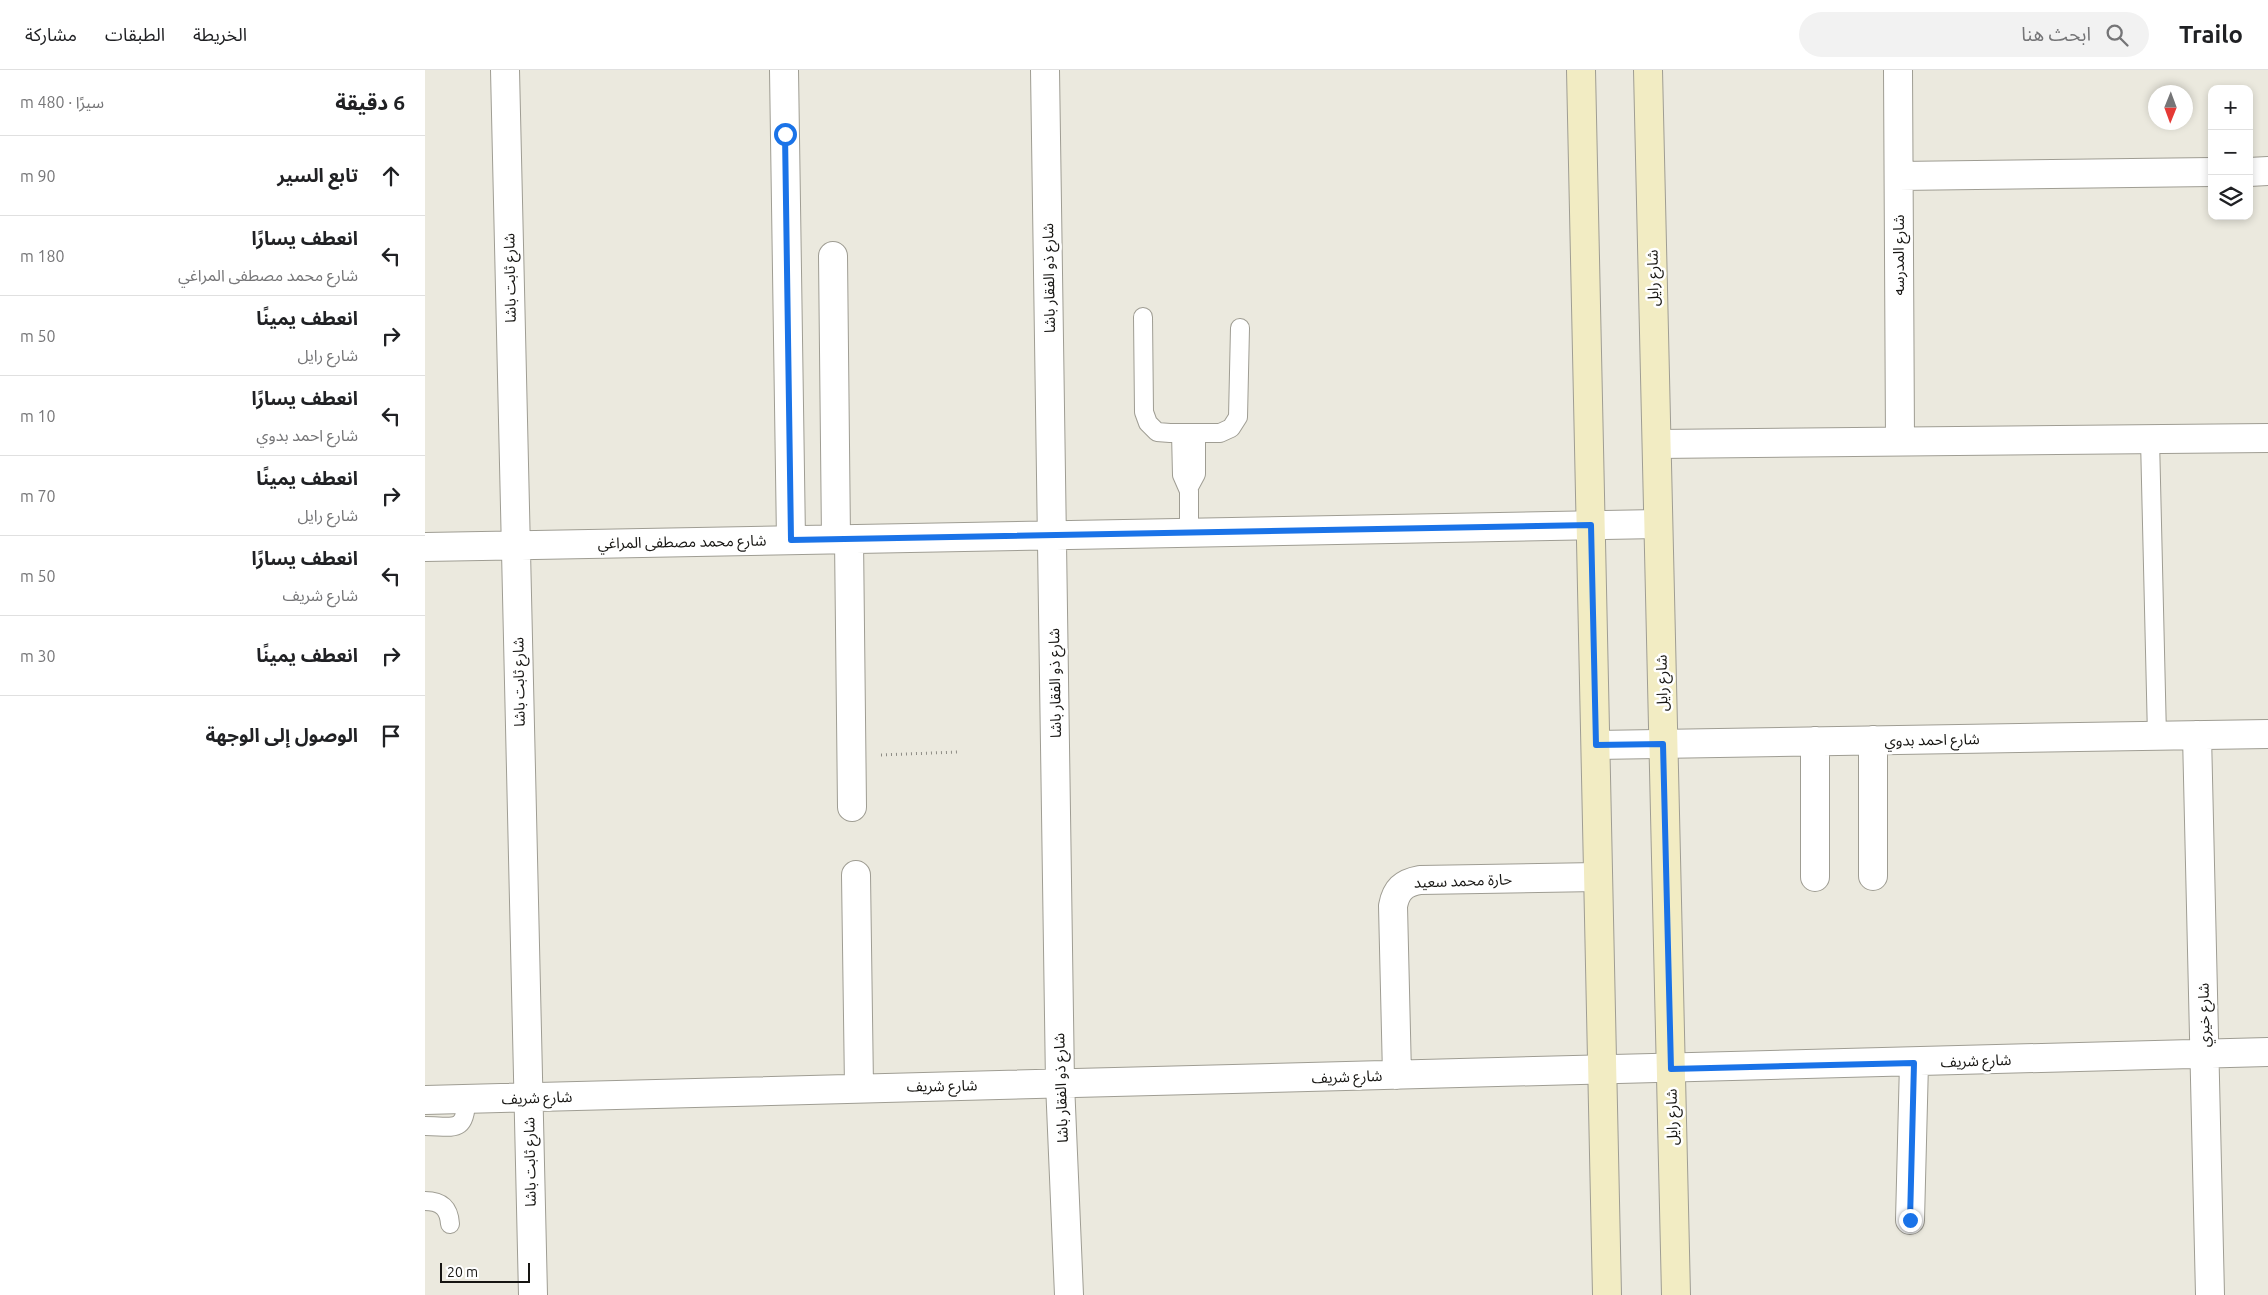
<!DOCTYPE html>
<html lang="ar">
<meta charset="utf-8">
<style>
body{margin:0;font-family:Ubuntu,"Noto Sans Arabic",sans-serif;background:#f2f2f2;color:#202124;direction:rtl}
.controls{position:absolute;right:15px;top:15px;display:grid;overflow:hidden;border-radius:10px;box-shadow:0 2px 8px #0003}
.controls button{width:45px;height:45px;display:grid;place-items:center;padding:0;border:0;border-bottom:1px solid #e0e0e0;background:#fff;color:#202124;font:25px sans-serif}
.compass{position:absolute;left:1723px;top:15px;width:45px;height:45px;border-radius:50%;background:#fff;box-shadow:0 2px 8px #0003;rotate:181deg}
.scale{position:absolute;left:15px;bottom:12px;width:90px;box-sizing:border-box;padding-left:5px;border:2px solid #161512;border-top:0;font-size:14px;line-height:18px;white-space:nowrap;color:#161512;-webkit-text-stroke:4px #fff;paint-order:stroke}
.stop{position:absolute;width:15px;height:15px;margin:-11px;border:4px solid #1a73e8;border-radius:50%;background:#fff}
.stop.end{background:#1a73e8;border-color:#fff;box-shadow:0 1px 5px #0008}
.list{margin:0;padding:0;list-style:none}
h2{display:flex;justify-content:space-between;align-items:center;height:65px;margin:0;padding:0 20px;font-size:21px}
h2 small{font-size:16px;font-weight:400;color:#757577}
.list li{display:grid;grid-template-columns:32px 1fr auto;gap:15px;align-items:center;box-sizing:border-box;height:80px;padding:0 20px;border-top:1px solid #e0e0e0}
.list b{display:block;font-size:19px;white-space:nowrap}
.list p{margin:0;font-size:16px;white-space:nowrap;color:#757577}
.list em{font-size:16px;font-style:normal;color:#757577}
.icon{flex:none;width:28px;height:28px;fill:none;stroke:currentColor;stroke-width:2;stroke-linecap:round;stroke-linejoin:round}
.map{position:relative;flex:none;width:1843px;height:1225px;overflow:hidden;direction:ltr}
header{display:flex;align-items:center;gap:30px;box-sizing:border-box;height:70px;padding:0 25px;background:#fff;border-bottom:1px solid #e0e0e0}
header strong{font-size:24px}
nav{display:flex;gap:28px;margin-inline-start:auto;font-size:18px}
.search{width:350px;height:45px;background:#f2f2f2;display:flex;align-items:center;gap:12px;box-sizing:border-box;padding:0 18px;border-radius:28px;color:#757577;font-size:19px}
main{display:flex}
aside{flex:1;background:#fff}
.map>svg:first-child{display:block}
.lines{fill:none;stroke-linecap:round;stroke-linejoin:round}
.lane-casing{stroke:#9f9d93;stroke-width:20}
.street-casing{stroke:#9f9d93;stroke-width:30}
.secondary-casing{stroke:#9f9d93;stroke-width:30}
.path{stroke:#8e8c85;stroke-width:3;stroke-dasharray:1 4;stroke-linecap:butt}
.lane{stroke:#fff;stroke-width:18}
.street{stroke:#fff;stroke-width:28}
.secondary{stroke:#f2ecc3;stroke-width:28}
.route{stroke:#1a73e8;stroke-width:6}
.labels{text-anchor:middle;stroke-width:5;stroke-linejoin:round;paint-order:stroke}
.street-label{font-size:15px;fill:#161512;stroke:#fff}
</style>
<header>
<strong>Trailo</strong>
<div class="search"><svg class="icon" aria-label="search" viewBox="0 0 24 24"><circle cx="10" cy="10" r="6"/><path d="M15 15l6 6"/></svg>ابحث هنا</div>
<nav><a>الخريطة</a><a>الطبقات</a><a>مشاركة</a></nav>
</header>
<main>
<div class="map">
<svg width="1843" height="1225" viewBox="0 0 1843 1225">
<rect width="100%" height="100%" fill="#ebe9de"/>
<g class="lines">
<g class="lane-casing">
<path id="lane" d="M718,247L719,342L723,353L732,362L745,363H795L806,358L813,347L815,258
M756,363L757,405L764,421V463
M1725,369L1732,666
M764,417L771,404V363
M0,1056C28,1056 41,1064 41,1029
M0,1131C16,1131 24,1138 25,1154"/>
</g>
<g class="street-casing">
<path id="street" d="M80,0L108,1225
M359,0L366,470
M620,0L635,1013L644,1225
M1473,0L1475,370
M1824,102L1843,101
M1474,106L1787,102
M408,186L411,469
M1232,374L1843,368
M424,469L427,737
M0,477L1233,454
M1772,665L1785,1225
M1171,675L1843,664
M431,805L434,1017
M1448,806V670
M1390,807V671
M972,1005L968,836C971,820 978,813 995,810L1172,807
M0,1030L1843,982
M1485,1150L1489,993"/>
</g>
<g class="secondary-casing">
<path id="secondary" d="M1156,0L1182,1225
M1223,0L1251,1225"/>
</g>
<path class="path" d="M456,685L532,682"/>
<use href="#lane" class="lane"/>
<use href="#street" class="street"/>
<use href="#secondary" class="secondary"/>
</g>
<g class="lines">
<path class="route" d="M360,64L366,470L1166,455L1171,675L1238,674L1246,999L1489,993L1485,1150"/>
</g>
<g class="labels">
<g class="street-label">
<text transform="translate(1474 185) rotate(-90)" y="5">شارع المدرسه</text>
<text transform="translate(85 208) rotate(-91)" y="5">شارع ثابت باشا</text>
<text transform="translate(624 208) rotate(-91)" y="5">شارع ذو الفقار باشا</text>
<text transform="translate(1228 208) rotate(-91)" y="5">شارع رايل</text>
<text transform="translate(257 472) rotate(-1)" y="5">شارع محمد مصطفى المراغي</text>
<text transform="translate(94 612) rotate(-91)" y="5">شارع ثابت باشا</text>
<text transform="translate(630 613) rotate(-91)" y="5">شارع ذو الفقار باشا</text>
<text transform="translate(1237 613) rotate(-91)" y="5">شارع رايل</text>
<text transform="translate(1507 670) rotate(-1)" y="5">شارع احمد بدوي</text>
<text transform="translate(1038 811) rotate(-2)" y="5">حارة محمد سعيد</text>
<text transform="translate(1779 945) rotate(-91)" y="5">شارع خيري</text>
<text transform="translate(1551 991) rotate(-2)" y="5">شارع شريف</text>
<text transform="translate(922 1007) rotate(-2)" y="5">شارع شريف</text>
<text transform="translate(517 1016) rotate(-1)" y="5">شارع شريف</text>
<text transform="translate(636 1018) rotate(-92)" y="5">شارع ذو الفقار باشا</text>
<text transform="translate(112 1028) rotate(-2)" y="5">شارع شريف</text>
<text transform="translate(1247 1047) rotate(-91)" y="5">شارع رايل</text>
<text transform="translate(105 1092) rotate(-91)" y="5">شارع ثابت باشا</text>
</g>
</g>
</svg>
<div class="controls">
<button>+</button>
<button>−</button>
<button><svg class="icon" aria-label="layers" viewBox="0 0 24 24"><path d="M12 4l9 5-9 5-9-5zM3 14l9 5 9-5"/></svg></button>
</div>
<svg class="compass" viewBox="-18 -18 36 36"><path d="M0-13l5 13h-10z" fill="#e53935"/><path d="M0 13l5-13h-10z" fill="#757577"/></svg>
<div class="scale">20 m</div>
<div class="stop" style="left:360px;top:64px"></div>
<div class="stop end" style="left:1485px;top:1150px"></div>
</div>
<aside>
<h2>6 دقيقة<small>سيرًا · 480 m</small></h2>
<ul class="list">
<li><svg class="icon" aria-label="ahead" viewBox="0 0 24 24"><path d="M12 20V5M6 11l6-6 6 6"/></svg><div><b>تابع السير</b></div><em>90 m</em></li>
<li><svg class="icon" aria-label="left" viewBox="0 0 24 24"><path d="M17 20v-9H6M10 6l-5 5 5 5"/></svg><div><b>انعطف يسارًا</b><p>شارع محمد مصطفى المراغي</p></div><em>180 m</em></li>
<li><svg class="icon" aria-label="right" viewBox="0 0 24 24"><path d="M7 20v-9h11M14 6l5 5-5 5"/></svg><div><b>انعطف يمينًا</b><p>شارع رايل</p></div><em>50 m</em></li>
<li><svg class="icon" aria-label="left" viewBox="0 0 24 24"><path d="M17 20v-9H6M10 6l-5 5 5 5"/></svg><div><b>انعطف يسارًا</b><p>شارع احمد بدوي</p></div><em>10 m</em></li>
<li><svg class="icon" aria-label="right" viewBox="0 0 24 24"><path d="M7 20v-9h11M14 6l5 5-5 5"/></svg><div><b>انعطف يمينًا</b><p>شارع رايل</p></div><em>70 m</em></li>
<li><svg class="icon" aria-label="left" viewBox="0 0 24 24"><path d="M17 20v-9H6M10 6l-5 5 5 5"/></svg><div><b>انعطف يسارًا</b><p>شارع شريف</p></div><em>50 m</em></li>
<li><svg class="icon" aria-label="right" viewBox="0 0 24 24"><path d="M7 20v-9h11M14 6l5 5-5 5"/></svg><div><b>انعطف يمينًا</b></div><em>30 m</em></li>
<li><svg class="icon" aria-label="arrive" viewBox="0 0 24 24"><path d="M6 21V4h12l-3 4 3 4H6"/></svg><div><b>الوصول إلى الوجهة</b></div></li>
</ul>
</aside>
</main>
